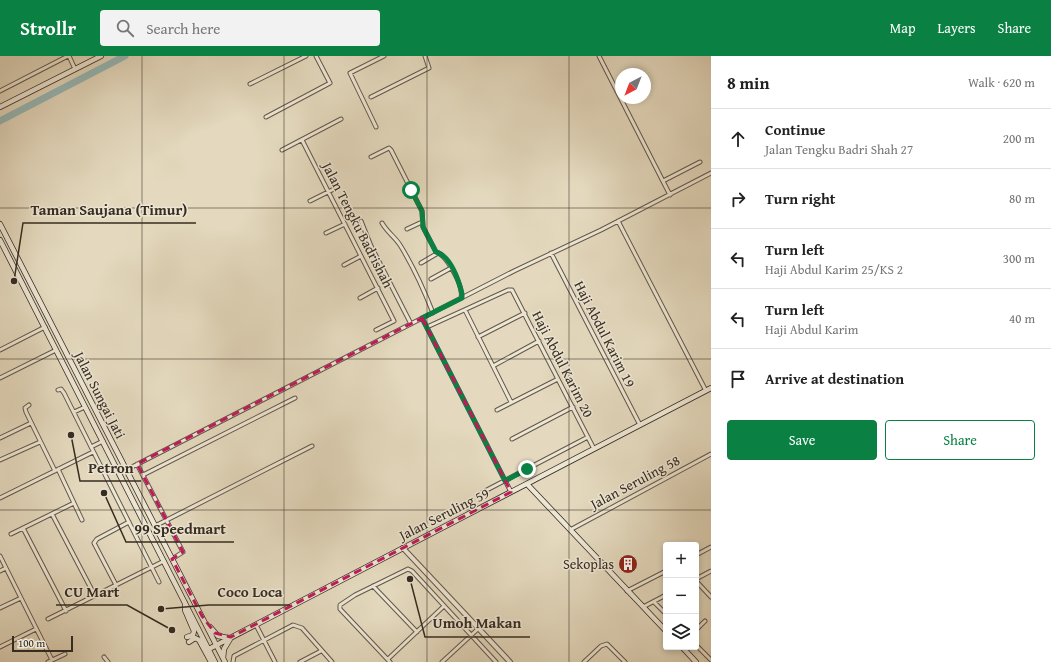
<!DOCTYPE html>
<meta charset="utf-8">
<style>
body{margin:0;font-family:"Gentium Book Plus",serif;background:#f2f2f2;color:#222}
.controls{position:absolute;right:12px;bottom:12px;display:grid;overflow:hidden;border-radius:4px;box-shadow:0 2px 6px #0003}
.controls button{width:36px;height:36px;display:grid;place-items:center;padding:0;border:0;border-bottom:1px solid #e0e0e0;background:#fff;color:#222;font:20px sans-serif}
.compass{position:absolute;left:615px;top:12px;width:36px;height:36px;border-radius:50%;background:#fff;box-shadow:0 2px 6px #0003;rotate:222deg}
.scale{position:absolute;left:12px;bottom:10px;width:61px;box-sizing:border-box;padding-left:4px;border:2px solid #362c20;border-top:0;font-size:11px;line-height:14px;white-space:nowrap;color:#362c20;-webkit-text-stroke:3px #ede6d5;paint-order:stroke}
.stop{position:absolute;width:12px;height:12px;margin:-9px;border:3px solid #0b8043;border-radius:50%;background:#fff}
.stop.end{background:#0b8043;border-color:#fff;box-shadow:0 1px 4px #0008}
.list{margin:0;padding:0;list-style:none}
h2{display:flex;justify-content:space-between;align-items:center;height:52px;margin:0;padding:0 16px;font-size:17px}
h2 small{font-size:13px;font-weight:400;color:#767676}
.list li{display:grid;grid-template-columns:26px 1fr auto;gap:12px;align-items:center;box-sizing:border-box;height:60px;padding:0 16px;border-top:1px solid #e0e0e0}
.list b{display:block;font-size:15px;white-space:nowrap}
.list p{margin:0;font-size:13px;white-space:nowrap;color:#767676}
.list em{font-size:13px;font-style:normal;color:#767676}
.actions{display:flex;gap:8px;padding:12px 16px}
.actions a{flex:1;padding:9px 0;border:1px solid #0b8043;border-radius:4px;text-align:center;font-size:14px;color:#0b8043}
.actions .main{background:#0b8043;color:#fff}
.icon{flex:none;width:22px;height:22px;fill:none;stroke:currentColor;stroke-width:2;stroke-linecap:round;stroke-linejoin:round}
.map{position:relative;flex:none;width:711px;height:606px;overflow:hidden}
header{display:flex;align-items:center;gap:24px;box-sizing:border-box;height:56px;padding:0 20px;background:#0b8043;color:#fff}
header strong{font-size:19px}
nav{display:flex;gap:22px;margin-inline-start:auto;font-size:14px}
.search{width:280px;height:36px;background:#f2f2f2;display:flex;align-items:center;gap:10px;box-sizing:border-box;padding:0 14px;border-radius:4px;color:#767676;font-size:15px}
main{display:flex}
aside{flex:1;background:#fff}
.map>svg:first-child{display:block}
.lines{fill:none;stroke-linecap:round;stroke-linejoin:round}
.river{stroke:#97b9b7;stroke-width:7}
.minor-casing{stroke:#625748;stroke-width:5}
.tertiary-casing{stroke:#625748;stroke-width:6}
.secondary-casing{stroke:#362c20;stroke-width:6}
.minor{stroke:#ede6d5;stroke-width:3}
.tertiary{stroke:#ede6d5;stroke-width:4}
.secondary{stroke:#ede6d5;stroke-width:4.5}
.route{stroke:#0b8043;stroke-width:5}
.marked{fill:none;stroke:#c2185b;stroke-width:3;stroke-dasharray:8 5;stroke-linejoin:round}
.grid{fill:none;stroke:#362c20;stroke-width:1;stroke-opacity:0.55}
.labels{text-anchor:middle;stroke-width:3;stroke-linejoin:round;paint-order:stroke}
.street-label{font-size:14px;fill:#362c20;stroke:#ede6d5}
.poi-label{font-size:14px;fill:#362c20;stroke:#ede6d5;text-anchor:end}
.leader{fill:none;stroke:#362c20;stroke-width:1.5}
.callout-dot{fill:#362c20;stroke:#ede6d5;stroke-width:1.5}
.callout-label{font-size:15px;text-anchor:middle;font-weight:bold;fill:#362c20;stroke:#ede6d5;stroke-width:3;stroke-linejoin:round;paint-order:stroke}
</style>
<header>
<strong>Strollr</strong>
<div class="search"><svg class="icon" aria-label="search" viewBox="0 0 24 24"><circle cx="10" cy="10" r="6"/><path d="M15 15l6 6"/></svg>Search here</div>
<nav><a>Map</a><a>Layers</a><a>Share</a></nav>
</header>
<main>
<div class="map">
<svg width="711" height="606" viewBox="0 0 711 606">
<rect width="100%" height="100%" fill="#e4d9be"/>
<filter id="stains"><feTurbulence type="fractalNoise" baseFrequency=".005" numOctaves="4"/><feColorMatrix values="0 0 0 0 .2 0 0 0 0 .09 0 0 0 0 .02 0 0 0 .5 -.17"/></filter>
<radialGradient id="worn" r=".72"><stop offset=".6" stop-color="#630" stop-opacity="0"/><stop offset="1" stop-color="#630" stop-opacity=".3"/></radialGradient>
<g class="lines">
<path class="river" d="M0,65L125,0"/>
<g class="minor-casing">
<path id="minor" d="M69,0L75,13
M599,0L670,139
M250,28L306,0
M0,35L68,0
M371,41L429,12L425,0
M266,61L330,27L316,0
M376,71L350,17L384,0
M302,84L394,265L376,274
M282,94L341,63
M371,101L389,92L391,94L422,155L423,171L436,196C447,199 464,231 461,242
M663,125L700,106
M310,145L336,132
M361,165L371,190L411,268
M618,165L706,335
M382,167C387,176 395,181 400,189C413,210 424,234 433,257
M407,173L422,166
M326,177L345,168
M551,197L640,369
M421,207L438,197
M344,209L361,200
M431,223L451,212
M360,242L378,232
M465,254L511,346
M422,262L511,436
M427,271L508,234H512L594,393
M478,281L525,257
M0,294L45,271
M493,310L539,285
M0,322L56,294
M58,334L61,333L64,337L159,526
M29,349L25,352L26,356L55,415
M497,354L558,323
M74,356L85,351
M0,382L31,367
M512,383L573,351
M91,391L103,385
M0,404L40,386
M137,408L183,496L172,503
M58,413L82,464
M126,414L514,215L601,174L711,117
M143,419L295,342
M483,436L588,381
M0,442L93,396
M52,458L95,540
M155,470L312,390
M23,472L66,555
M570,474L711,398
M11,478L74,447
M696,499L711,491
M0,500L52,604
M0,515L6,512
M696,523L711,515
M696,525L711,541
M116,529L94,487L97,483L129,466
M373,530L417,576
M627,535L666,515
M654,546L666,558
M643,551L666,539
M0,552L21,542
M48,563L164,505
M256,569L275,606
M696,574L705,565
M696,589L711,604
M0,591L36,573
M104,601L108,606
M388,603L444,550
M48,606L65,598
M233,606L234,600L293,569L302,572L332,606
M300,606L321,595
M390,606L340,553V549L355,539L408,513L412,515L496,606
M442,606L479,572
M584,606L601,590L607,588L625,606"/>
</g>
<g class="tertiary-casing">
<path id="tertiary" d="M403,492L510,606"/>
</g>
<g class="secondary-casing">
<path id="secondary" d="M0,51L101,0
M0,168L225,606
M0,184L215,606
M527,428L666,575
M185,547V554L194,575L193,579L187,581
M210,571L218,580L228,582
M189,586L195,582L199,584L211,606
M682,591L696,606
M209,593L711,332
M223,602L224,593L230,583"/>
</g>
<use href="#minor" class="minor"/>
<use href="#tertiary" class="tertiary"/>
<use href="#secondary" class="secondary"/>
</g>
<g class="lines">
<path class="route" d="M411,134L422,155L423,171L436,196C451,200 459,225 462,238V242L422,262L505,425L527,413"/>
</g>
<path class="marked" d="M422,262L511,436L231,581L215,577L202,560L172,503L183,496L137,408Z"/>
<path class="grid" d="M142,0V606M284,0V606M427,0V606M569,0V606M0,152H711M0,303H711M0,454H711"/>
<defs>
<g id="building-disc" transform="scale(1)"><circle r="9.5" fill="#8f2418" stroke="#ede6d5"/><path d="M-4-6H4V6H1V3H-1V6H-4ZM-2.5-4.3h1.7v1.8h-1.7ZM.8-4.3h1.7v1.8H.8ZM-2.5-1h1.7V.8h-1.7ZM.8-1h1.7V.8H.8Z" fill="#fff"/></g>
</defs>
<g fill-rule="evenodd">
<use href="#building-disc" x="628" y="508"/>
</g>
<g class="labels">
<g class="street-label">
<text transform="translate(358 169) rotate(63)" y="5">Jalan Tengku Badrishah</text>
<text transform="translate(605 278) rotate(63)" y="5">Haji Abdul Karim 19</text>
<text transform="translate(563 308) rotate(63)" y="5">Haji Abdul Karim 20</text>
<text transform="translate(100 339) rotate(63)" y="5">Jalan Sungai Jati</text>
<text transform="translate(635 426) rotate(-28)" y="5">Jalan Seruling 58</text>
<text transform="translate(444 458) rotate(-27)" y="5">Jalan Seruling 59</text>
</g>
<g class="poi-label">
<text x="614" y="513">Sekoplas</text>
</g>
</g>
<path class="leader" d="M14 225L23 167H196M71 379L80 425H141M104 437L126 486H234M172 574L127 549H56M161 553L209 549H290M410 523L425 581H530"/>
<g class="callout-dot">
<circle cx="14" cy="225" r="4"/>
<circle cx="71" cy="379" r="4"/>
<circle cx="104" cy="437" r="4"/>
<circle cx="172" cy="574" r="4"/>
<circle cx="161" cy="553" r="4"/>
<circle cx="410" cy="523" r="4"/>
</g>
<g class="callout-label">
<text x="109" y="159">Taman Saujana (Timur)</text>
<text x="111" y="417">Petron</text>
<text x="180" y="478">99 Speedmart</text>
<text x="92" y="541">CU Mart</text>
<text x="250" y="541">Coco Loca</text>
<text x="477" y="572">Umoh Makan</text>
</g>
<rect width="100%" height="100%" filter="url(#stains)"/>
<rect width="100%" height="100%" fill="url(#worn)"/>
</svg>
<div class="controls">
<button>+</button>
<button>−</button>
<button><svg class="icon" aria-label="layers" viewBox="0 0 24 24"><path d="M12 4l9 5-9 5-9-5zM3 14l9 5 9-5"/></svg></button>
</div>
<svg class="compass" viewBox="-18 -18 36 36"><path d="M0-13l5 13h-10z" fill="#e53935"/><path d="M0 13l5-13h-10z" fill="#767676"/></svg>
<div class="scale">100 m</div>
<div class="stop" style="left:411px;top:134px"></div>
<div class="stop end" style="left:527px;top:413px"></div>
</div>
<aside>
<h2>8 min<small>Walk · 620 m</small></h2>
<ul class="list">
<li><svg class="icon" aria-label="ahead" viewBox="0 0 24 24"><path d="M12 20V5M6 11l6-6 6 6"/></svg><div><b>Continue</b><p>Jalan Tengku Badri Shah 27</p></div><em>200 m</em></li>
<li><svg class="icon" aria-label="right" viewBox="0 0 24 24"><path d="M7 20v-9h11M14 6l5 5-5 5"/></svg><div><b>Turn right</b></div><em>80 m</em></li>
<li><svg class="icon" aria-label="left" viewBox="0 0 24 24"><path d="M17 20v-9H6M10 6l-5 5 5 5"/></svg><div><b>Turn left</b><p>Haji Abdul Karim 25/KS 2</p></div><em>300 m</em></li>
<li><svg class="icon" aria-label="left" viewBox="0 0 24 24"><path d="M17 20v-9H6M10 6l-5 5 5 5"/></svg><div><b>Turn left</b><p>Haji Abdul Karim</p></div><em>40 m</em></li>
<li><svg class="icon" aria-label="arrive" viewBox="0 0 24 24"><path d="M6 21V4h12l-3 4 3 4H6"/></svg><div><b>Arrive at destination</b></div></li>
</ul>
<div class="actions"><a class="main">Save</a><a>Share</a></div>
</aside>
</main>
